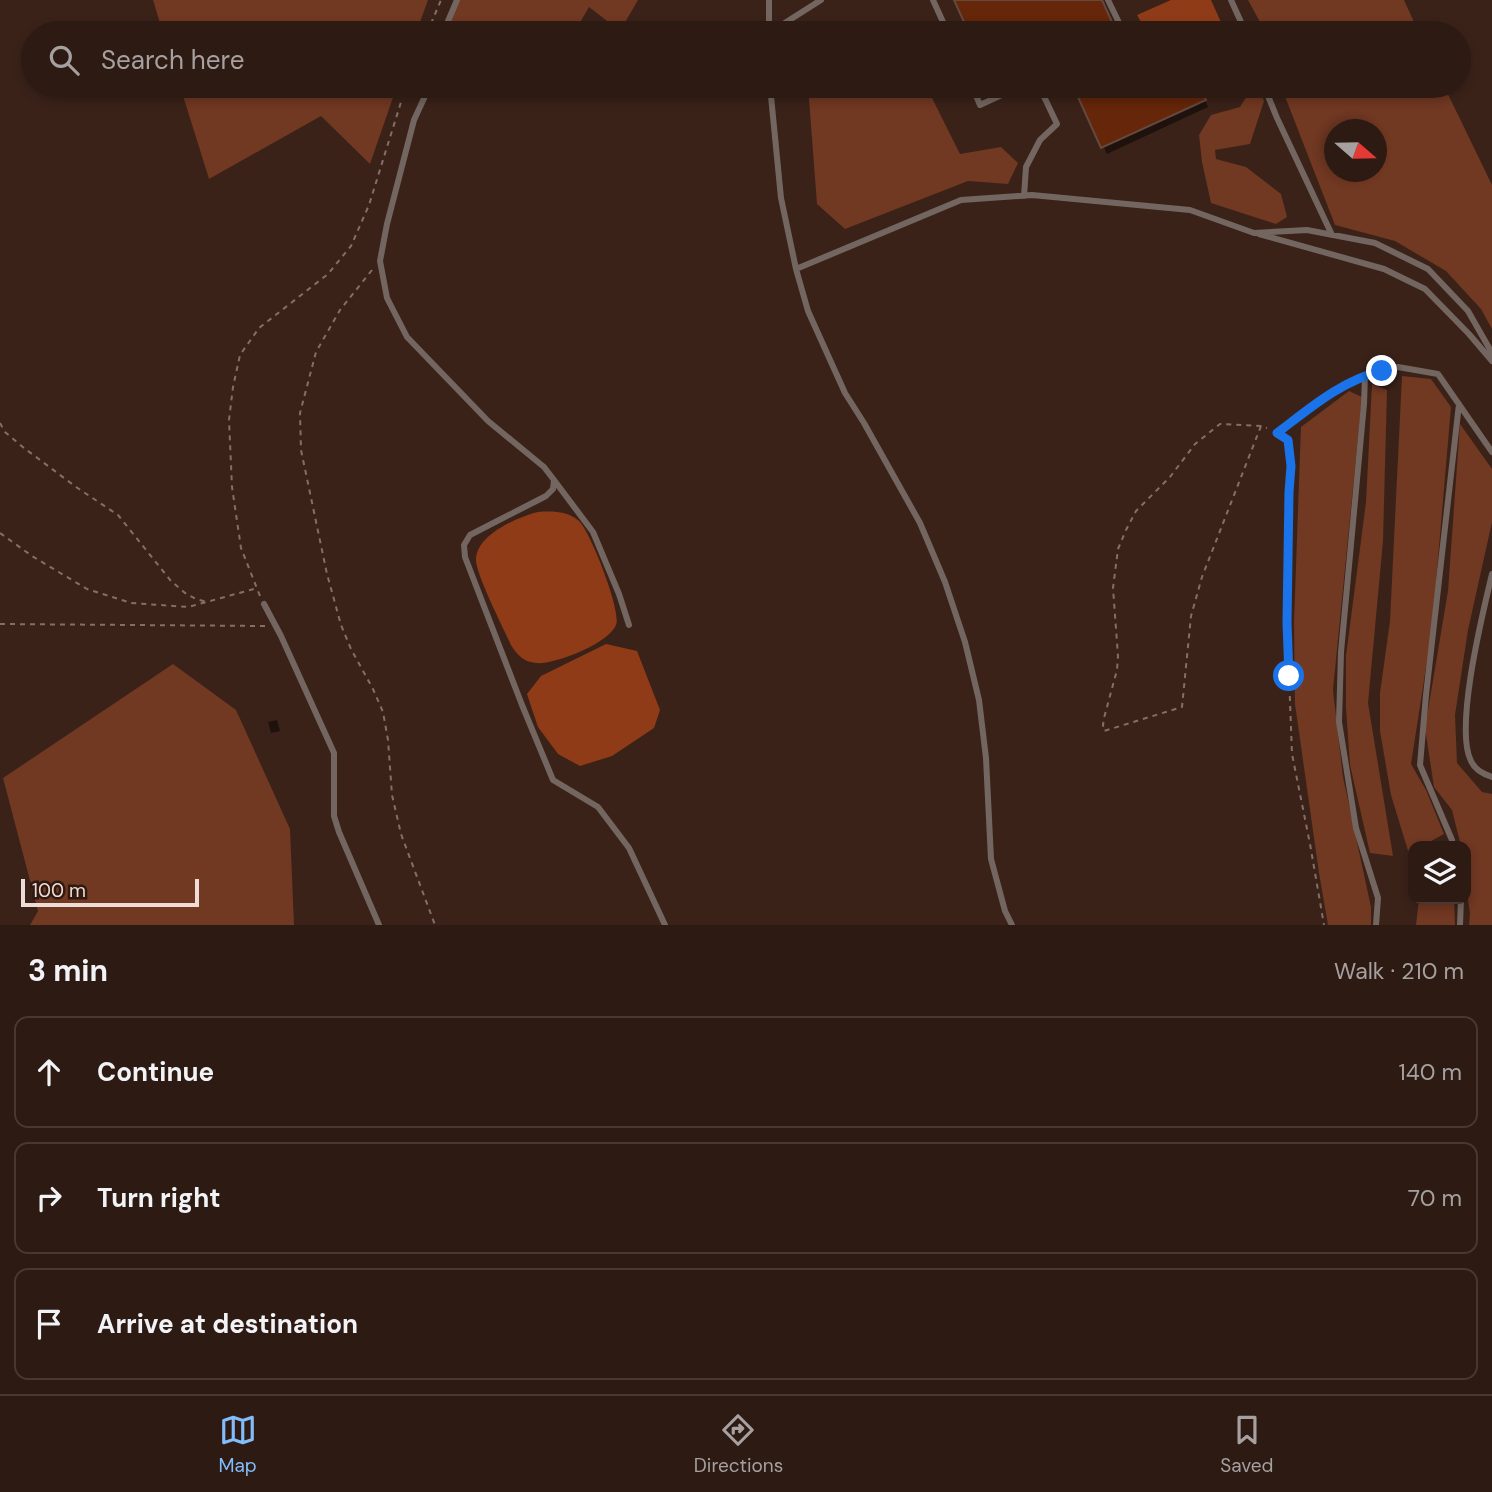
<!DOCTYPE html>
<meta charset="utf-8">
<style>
body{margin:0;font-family:"DM Sans",sans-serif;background:#34231c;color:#f1f3f6}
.controls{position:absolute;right:21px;bottom:21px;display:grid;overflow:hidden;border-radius:14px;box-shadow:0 4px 10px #0003}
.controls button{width:63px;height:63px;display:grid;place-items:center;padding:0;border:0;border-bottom:2px solid #483833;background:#2c1a13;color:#f1f3f6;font:35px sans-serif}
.compass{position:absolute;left:1324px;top:119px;width:63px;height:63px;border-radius:50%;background:#2c1a13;box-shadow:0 4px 10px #0003;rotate:110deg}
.scale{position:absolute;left:21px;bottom:18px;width:178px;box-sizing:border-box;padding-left:7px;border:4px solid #edddd6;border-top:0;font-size:19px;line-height:24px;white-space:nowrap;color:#edddd6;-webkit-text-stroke:5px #301910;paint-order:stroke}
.stop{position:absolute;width:21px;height:21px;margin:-16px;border:5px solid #1a73e8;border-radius:50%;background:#fff}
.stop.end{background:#1a73e8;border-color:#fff;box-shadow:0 2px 7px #0008}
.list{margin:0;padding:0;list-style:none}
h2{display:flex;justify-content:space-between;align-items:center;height:91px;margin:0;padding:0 28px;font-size:30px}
h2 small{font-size:23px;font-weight:400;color:#a6a1a0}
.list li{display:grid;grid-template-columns:46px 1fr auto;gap:21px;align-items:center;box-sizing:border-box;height:112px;margin:0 14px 14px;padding:0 14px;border:2px solid #483833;border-radius:14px}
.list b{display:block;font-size:26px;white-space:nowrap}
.list em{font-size:23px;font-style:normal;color:#a6a1a0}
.icon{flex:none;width:38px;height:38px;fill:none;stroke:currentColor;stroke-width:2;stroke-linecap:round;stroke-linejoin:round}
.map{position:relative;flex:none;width:1492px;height:925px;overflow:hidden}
.search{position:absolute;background:#2c1a13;box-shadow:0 4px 10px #0003;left:21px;right:21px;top:21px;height:77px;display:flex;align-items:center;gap:18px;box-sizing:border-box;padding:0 24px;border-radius:38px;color:#a6a1a0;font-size:26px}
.sheet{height:469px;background:#2c1a13}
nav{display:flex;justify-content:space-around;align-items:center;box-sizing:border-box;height:98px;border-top:2px solid #483833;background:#2c1a13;font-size:19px;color:#a6a1a0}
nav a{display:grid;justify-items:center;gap:4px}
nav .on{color:#82bcfa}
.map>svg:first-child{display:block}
.green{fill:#713822;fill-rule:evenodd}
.water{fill:#903b17}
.shadow{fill:#0007}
.building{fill:#652609;stroke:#64493f;stroke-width:2}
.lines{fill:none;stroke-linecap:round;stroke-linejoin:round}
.path{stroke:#846f67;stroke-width:2;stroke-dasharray:5 5;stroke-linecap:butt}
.lane{stroke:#736661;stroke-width:6}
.route{stroke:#1a73e8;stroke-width:9}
</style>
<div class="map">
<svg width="1492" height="925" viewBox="0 0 1492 925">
<rect width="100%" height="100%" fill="#3a2219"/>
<path class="green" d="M153,0H428L416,33H163Z
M457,0H638L620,31L589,7L574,33H446Z
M1248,0H1404L1419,33H1266Z
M180,86H397L370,164L321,116L209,179Z
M808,86H920L927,88L960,154L1001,147L1018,163L1008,184L968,181L845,229L817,204Z
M1253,86H1257L1264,101L1250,144L1215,150L1216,159L1246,167L1281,194L1287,217L1276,224L1211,203L1202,162L1199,135L1211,115L1240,107Z
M1283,86H1444L1492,185V329L1481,309L1446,271L1395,241L1335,225L1286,99ZM1334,130H1376V172H1334Z
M1402,376L1431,379L1451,407L1432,629L1411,764L1426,790L1444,834L1422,846H1413V851L1409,854L1391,795L1380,731V693L1390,621Z
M1372,384L1387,390L1383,541L1368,703L1393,856L1370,853L1350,765L1346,708V656L1366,502Z
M1349,391L1362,397L1333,690L1343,777L1371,907V925H1328L1319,873L1295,704L1294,622L1301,427Z
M1460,424L1492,469V522L1468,630L1455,715L1457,763L1482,792L1492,794V925H1469L1470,914L1466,884V846H1461L1452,810L1434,787L1425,728L1448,591Z
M173,664L236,710L290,829L294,925H30L38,911L3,778Z
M1419,899H1454L1455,925H1416Z"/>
<path class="water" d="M1171,0H1211L1224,29L1223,33H1179L1178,31L1172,33H1147L1137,15Z
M538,512C553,511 567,511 579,521C590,531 622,612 616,625C609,643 555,665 536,663C524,662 517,655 511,645C504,629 475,573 476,559C477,534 518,517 538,512Z
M606,644L637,651L660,710L654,728L612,756L580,766L558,754L538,727L527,694L541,676Z"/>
<path class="shadow" d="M956,0H1101L1116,33H971Z
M1065,86H1199L1208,107L1107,154L1079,95L1071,98Z
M277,720L280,731L271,733L268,722Z"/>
<path class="building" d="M954,0H1102L1117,33H969Z
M1073,86H1199L1206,100L1101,148Z"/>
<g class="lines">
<path class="path" d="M427,33L441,0
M372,270L340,310L316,352L300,413L301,450L327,574L341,625L351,649L373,689L383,712L388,740L392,795L401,834L435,925
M0,423L5,432L24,448L76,487L118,515L171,581L185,593L196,599L207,602
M1261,426L1202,577L1191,616L1182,707L1104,731L1103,725L1104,718L1117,670L1118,656L1113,588L1118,549L1126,530L1136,511L1170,477L1195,444L1220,424L1261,426L1267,428
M1285,438L1288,440L1291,465L1289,492L1287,623L1292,754L1310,844L1324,925
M0,533L32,556L87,589L131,603L188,607L254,589
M260,596L241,548L232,487L229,420L233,387L240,355L259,328L328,274L351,246L369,205L406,86
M0,624L265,626"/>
<path class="lane" d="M933,0L948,33
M1108,0L1124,33
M1231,0L1246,33
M443,33L457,0
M769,33L821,0
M769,33V0
M437,86L426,94L414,120L387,224L380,261L387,298L407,337L488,421L544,467L554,480L553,489L546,496L470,535L464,545L465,557L522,705L553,780L598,807L629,848L665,925
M770,86L781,198L796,269
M972,86L980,105L1021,86
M1264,86L1277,118L1332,235
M1024,196L1026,167L1040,140L1057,124L1039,86
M1259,234L1384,269L1425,289L1469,334L1492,361
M1277,433L1328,395L1365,375
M554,480L593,532L619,594L629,625
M1492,574C1483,612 1454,728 1471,761C1475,770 1483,774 1492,777
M264,604L281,636L334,753V816L339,832L379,925
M1453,846L1452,840L1420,765L1426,695L1459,404
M1012,925L1005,911L991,859L986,758L979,700L965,642L945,582L920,523L864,423L845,393L808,311L796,269L961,200L1032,195L1190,210L1254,233L1307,230L1375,243L1428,269L1468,311L1492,353
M1376,925L1378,898L1356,828L1339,722L1341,652L1364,404L1365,375L1398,367L1438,374L1492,452
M1460,925L1461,899"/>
</g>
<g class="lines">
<path class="route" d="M1289,676L1287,623L1289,492L1291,466L1288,440L1277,433C1309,409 1342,380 1382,371"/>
</g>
</svg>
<div class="controls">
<button><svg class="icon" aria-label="layers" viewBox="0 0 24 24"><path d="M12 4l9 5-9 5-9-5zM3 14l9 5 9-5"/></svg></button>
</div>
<svg class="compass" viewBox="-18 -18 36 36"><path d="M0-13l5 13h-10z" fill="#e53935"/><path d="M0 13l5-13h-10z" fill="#a6a1a0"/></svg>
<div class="scale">100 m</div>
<div class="stop" style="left:1289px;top:676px"></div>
<div class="stop end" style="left:1382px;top:371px"></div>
<div class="search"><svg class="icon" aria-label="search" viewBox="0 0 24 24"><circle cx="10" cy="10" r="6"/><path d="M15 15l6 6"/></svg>Search here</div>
</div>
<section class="sheet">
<h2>3 min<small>Walk · 210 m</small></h2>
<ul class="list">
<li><svg class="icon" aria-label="ahead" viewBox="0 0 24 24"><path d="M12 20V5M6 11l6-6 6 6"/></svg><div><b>Continue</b></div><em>140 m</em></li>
<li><svg class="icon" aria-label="right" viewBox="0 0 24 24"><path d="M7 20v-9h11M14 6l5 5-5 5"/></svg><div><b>Turn right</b></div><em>70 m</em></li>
<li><svg class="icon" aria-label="arrive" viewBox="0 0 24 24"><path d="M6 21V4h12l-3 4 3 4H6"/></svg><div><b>Arrive at destination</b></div></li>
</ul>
</section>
<nav>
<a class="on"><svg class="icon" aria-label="map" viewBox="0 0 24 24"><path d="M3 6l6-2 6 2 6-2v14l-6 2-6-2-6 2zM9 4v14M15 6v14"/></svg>Map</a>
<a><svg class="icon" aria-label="directions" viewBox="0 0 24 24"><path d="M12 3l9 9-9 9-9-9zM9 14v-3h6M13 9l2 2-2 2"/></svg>Directions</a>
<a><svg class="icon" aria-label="saved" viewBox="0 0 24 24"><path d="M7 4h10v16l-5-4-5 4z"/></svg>Saved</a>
</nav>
